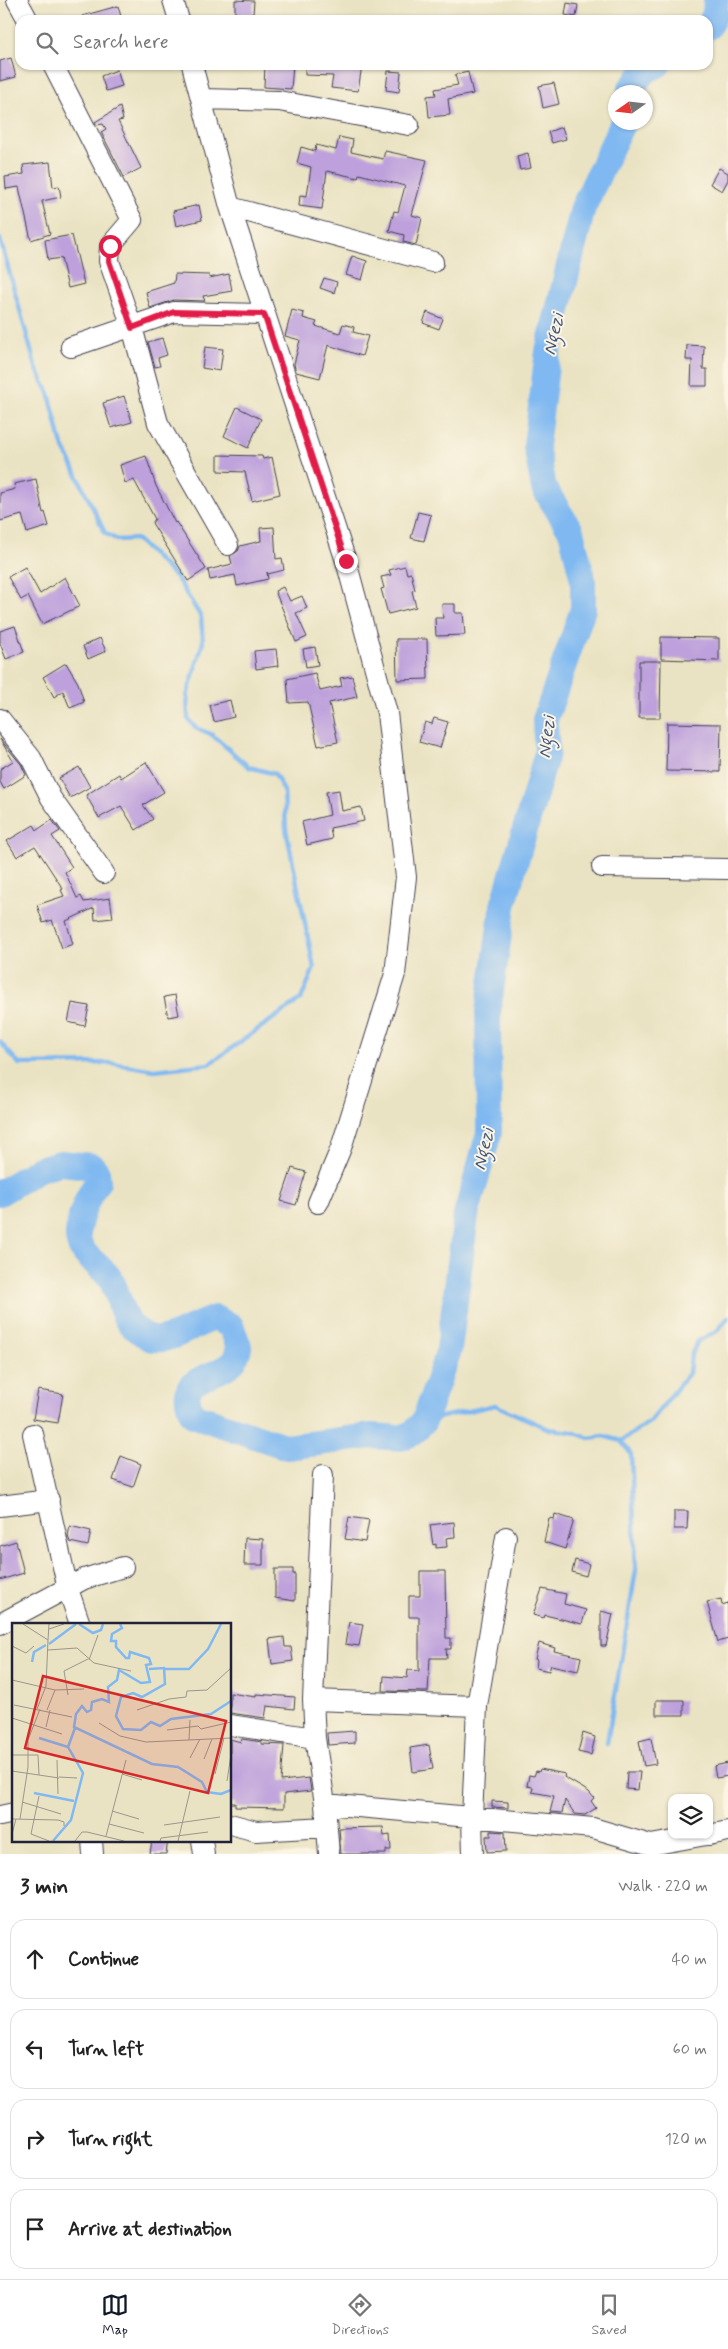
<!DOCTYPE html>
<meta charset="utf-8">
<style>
body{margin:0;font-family:Mynerve,sans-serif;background:#f2f2f2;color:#222}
.controls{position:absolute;right:15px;bottom:15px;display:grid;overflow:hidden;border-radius:10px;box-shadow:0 1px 4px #0004}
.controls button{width:45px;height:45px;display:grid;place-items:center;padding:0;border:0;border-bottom:1px solid #e0e0e0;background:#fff;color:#222;font:25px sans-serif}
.compass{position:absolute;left:608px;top:85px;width:45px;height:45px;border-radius:50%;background:#fff;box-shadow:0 1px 4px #0004;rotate:256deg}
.stop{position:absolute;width:15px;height:15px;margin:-11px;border:4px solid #e11d48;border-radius:50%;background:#fff}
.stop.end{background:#e11d48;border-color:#fff;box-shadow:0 1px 5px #0008}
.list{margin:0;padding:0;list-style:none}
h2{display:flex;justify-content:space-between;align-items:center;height:65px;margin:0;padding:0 20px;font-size:21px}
h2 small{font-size:16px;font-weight:400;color:#767676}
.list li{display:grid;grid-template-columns:32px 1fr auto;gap:15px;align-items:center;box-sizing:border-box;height:80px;margin:0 10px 10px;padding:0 10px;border:1px solid #e0e0e0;border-radius:15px}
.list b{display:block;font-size:19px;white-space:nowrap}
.list em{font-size:16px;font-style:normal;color:#767676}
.icon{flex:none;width:28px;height:28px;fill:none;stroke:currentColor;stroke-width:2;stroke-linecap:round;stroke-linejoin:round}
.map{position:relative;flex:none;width:728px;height:1854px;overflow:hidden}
.search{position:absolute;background:#fff;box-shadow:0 1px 4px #0004;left:15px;right:15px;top:15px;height:55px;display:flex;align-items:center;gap:12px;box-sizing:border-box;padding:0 18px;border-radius:15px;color:#767676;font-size:19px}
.sheet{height:425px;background:#fff}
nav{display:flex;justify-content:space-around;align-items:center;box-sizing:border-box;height:70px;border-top:1px solid #e0e0e0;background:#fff;font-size:14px;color:#767676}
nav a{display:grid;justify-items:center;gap:2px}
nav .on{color:#111827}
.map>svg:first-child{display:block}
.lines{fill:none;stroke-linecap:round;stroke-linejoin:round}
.stream{stroke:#80b9f1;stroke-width:4.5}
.river{stroke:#80b9f1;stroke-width:26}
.building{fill:#bea1dc}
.minor-casing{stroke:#403f4f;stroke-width:22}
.minor{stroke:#fff;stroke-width:20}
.route{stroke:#e11d48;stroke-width:6}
.labels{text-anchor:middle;stroke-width:4;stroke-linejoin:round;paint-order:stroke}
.water-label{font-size:18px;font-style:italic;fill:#43577b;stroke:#fcf5e5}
.inset-river{fill:none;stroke:#80b9f1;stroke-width:2.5}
.inset-road{fill:none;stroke:#9a968d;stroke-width:1}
.view{fill:#d62828;fill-opacity:0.15;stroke:#d62828;stroke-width:2.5}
.inset-edge{fill:none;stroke:#22223b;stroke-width:2.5}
</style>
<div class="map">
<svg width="728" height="1854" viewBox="0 0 728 1854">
<rect width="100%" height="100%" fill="#fcf5e5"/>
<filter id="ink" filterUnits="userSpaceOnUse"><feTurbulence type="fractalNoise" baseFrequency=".02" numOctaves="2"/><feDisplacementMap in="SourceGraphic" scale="10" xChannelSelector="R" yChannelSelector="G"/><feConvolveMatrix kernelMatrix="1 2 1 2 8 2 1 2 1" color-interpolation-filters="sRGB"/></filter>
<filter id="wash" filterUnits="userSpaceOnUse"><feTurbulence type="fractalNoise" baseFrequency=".0096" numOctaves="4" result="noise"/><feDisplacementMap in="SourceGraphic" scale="20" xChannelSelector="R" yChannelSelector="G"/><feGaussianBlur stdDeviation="1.12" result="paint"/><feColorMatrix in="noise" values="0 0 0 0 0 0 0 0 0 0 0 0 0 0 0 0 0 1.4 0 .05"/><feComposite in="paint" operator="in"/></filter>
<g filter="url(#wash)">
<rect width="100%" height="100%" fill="#eae3c3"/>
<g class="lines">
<path class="stream" d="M0,239L36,368L49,393L61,442L105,533L117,540L136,539L176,577L201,617L203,642L187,696L188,719L196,728L211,734L249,767L275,774L284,791L286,829L314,968L301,999L209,1064L155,1070L111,1063L19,1064L0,1042
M424,1421L495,1405L549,1429L572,1432L589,1438L603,1436L621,1441L651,1421L689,1373L691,1355L698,1341L717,1331L728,1318
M607,1743L636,1570L631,1454L621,1441"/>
<path class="river" d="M708,27L715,14L716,0
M630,92V89L645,71L658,65
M0,1193L39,1169L60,1163L92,1166L97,1172L98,1181C89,1194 78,1218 78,1235C77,1255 101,1264 111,1280C123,1301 117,1319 143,1334C146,1335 150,1339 153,1339C173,1342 196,1323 215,1318L231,1326L239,1347C238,1352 236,1358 233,1362C214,1381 173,1374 193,1415L287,1447L371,1436L401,1438L413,1433L424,1421L449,1350L466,1215L489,1133L488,1012L503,906L547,753L545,720L583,609V580L571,531L544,488L536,446L548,351L583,208L623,122"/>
</g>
<g id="blocks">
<path class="building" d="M235,0L254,1L253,14L235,13Z
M567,3L578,5L576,17L565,15Z
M118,6L122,20H82V16Z
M11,58L16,77L0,81V61Z
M265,65H293L291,89L264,87Z
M305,65H362L358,91L331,88L333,76L305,75Z
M117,70L122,86L106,91L101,76Z
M388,71L401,72L399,92L386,90Z
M468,72L473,94L448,99L450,115L429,117L427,96L436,95L435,89L458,85L455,75Z
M554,83L559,104L543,108L539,86Z
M120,107L123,120L118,121L141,168L124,177L101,132L106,129L103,124L97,125L95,122Z
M562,127L566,139L552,143L548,132Z
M339,137L353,140L351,152L383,159L385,151L427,160L412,215L422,218L416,245L403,242L404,235L389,231L394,211L398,212L405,186L359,174L358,178L327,171L322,209L299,206L300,195L307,196L311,167L297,163L301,147L315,151L316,145L336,150Z
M528,153L531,168L520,170L517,156Z
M50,162L53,187L59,186L61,197L42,201L50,234L31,240L19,187L6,189L5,177L24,174L23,165Z
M719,168L728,173V180L722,191L710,184Z
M199,205L202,220L176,226L173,211Z
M72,235L84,284L68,288L61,258L48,260L45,240Z
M352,256L367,261L362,280L346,275Z
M175,274L209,275V278L229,274L232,291L203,296L205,301L174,300L150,308L146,292L174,283Z
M324,278L337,282L334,293L320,288Z
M292,310L304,313L303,318L317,322L315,326L340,333L343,324L354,327L353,332L368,336L362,356L328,345L320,378L296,372L294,364L300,340L285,336Z
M427,312L443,319L439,329L423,323Z
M162,338L167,355L158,358L160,366L155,367L148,342Z
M687,345L704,346L703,369H707V386H691L692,360H686Z
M205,347L223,349L220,371L202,368Z
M124,396L132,422L111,428L103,403Z
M237,407L261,419L248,448L224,436Z
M218,455L262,456L263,459L272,457L280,494L252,501L245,472L218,471Z
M146,456L156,486L175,523L176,522L206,569L188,581L152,523L155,519L134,480L125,483L120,465Z
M36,479L43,513L45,512L49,526L27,533L22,515L0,521V493L15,489L14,484Z
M418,512L431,515L424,541L411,538Z
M274,527L276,559L282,558L284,570L268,574L267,572L268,579L237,586L235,575L210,580L208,570L232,564L230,556L238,551L240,546L261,541L260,528Z
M405,566L407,574L411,573L415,590L412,591L416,607L388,614L381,589L384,588L381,577L391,575L389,570Z
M25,567L40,594L65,577L80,606L42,624L28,596L21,600L8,577Z
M283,587L290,601L302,596L307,608L296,613L307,637L296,642L275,591Z
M442,604H455V613H463L465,635L436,636L435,618H443Z
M15,626L24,652L6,659L0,643V631Z
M661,637L719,638V661L661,659Z
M100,638L106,651L88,659L83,646Z
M396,639H427L428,679L397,680Z
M315,647L318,665L306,667L303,649Z
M276,649L278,666L256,669L254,651Z
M639,661H661L660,718H639Z
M66,663L78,683L84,702L70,708L63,691L54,697L43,677Z
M315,673L320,691L342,686L340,678L352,676L357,697L329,703L338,742L318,746L308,702L289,703L287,679Z
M230,700L234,717L214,722L210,705Z
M434,718L448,722L440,748L419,742L425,722L432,724Z
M667,723L721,724L720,772L666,771Z
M0,739L21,764L26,775L4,789L0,782V769L13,761Z
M146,762L164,792L143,805L153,819L136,830L121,806L99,818L86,795L119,774L121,778Z
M79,767L90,787L70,798L59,778Z
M339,790L342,811L361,807L364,821L330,828L332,839L307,845L302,822L330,815L326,792Z
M52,820L60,831L52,836L72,867L65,872L77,898L81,896L84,902L110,898L113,918L95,920L94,908L66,921L73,944L62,948L52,920L43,923L37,905L64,896L61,890L63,889L35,846L17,857L7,841L34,825L37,830Z
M175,995L179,1015L168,1017L164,997Z
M72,1003L89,1006L85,1026L68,1022Z
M292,1168L306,1172L296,1205L281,1201Z
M38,1390L63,1394L58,1423L33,1419Z
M121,1456L141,1464L133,1487L113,1480Z
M674,1511H688L687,1529H674Z
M555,1514L574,1520L565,1549L544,1542L549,1518L554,1519Z
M349,1517L369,1520L365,1542L345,1539Z
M454,1522L455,1537L446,1538L447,1547L436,1548V1544L433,1545L430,1525Z
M70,1526L91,1531L88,1546L70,1542L68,1536Z
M245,1538L263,1539V1565H244Z
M16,1541L24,1573L0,1580V1546Z
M575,1560L589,1564L586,1576L572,1572Z
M275,1569H293V1574H295V1601L275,1598Z
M420,1571H445L446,1638H451V1649H446L447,1658H430L428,1692L383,1691L384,1676L407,1678L408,1670L419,1671V1617H409V1596H420Z
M542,1589L566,1594L564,1604L586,1610L582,1624L545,1615L544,1618L533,1615Z
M721,1599L722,1605L728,1603V1639L718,1642L707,1602Z
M601,1611L613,1614L606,1646H601Z
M349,1622L363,1624L359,1646L345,1644Z
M284,1637L285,1647H291L293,1661L272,1664L269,1639Z
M539,1643L555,1648L554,1651L581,1657L578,1671L551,1665L549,1671L536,1668L537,1660L535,1659Z
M230,1693L256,1697V1694L295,1697L294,1709L267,1706L265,1718L230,1713Z
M656,1700H684V1715H656Z
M355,1731V1743L328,1745L327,1733Z
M583,1733L595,1737L591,1755L578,1752Z
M651,1738L656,1764L644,1766L639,1741Z
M230,1739L241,1742L242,1739L262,1742V1744L284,1745L281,1781L309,1778L311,1791L284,1794V1808L235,1807V1803H230Z
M429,1745L433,1769L413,1772L410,1748Z
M728,1763V1776L716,1778L714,1766Z
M540,1769L565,1774L564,1777L589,1792L594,1798L591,1801L596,1808L585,1815L575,1814L565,1800L562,1813L550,1812L554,1796L532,1792L533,1787L527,1786L529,1775L534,1776L536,1771L539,1772Z
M627,1772H640L638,1790L626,1789Z
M492,1801L508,1802V1808L492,1807Z
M383,1827L384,1836L390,1835L391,1850H386V1854H341L339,1828Z
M491,1831L505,1832L506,1851L487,1852L486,1836H491Z
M152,1840H168L166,1854H150Z"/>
</g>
</g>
<g filter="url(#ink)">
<use href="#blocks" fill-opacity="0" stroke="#403f4f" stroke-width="1"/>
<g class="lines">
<g class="minor-casing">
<path id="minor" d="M17,0L28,20
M173,0L179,20
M53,65L132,220L110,246L109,261L132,327L158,423L228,545
M192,65L230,207L346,561L387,713L406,877L395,974L341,1148L318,1203
M202,99L279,101L409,125
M230,207L433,262
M71,347L174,312L264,314
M0,719L31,758L51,798L104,873
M602,867L728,869
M33,1434L68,1589L80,1624
M323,1475L313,1700L315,1738L325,1804L329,1854
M0,1506L49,1500
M0,1624L84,1579L123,1567
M313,1700L477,1706
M230,1725L315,1738
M325,1804L593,1828L651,1845L706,1835
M0,1816L14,1813
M230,1824L256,1831L326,1827
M709,1835L728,1831
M92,1840L93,1854
M202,1840L204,1854
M473,1854L472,1818L477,1706L506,1537"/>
</g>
<use href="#minor" class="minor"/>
</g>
</g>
<g class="lines" filter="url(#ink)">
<path class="route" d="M110,246L109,261L132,328L174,312L264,314L346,561"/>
</g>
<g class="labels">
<g class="water-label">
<text transform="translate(553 334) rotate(-78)" y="6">Ngezi</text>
<text transform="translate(546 737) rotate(-84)" y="6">Ngezi</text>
<text transform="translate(483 1149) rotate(-78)" y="6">Ngezi</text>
</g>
</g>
<g transform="translate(12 1623)">
<rect width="219" height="219" fill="#eae3c3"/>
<path class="inset-river" d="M67,1L81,10L89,7L91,1M108,1L110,5L100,11L99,18H104V24L114,35H117L118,29L137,35L139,41L134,42L138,59L129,60L107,47L105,57L96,64L97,79L90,76L80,79L79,87L75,89L70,83L64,91L62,104L140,141L166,144L190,159L195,169L209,171L219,167M37,21L64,1M20,39L22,29L34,22M137,46L152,45L153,61L130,74L121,70L109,74L104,93L111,106L129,107L139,99L148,103L159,96L199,91L219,78M153,46H177L196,26L209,1M27,115L56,124M22,170L62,178M41,218L59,197L71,150L56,124L63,105"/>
<path class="inset-road" d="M11,1L36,17L34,63L25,86M37,6L52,1M36,17L37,1M0,23L14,30L22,23M36,27L65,25L82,40L119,48M77,37L86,12M0,57L43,67L72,66M0,70V90M56,72L52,48L76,36M2,82L60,94M35,87L43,67M125,87L157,76L174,74L175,68L195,67L219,45M0,95L50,111M87,100L108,113L134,119L219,115M34,104L38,87M155,107L186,103L189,106L219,99M177,117L178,97M0,132H26L27,152M178,135L188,116M192,136L200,116M45,137L46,171M0,148L47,155M110,151L130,157M203,151L212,115M47,154L65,155M215,158L219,132M27,173L19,211L37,218M10,179L49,191M100,188L127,196M0,196L46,197L52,199V203M8,196L16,144V117L28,86M97,201L132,210M152,202L208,194M0,211L4,196M94,213L114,137M63,218L70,209H75L112,218M148,218L149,215L196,209M166,218L178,168"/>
<path class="view" d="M31,53L214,98L196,170L13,125Z"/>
<rect width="219" height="219" class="inset-edge"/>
</g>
</svg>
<div class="controls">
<button><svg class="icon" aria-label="layers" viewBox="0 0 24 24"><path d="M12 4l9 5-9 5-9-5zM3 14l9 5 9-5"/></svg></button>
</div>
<svg class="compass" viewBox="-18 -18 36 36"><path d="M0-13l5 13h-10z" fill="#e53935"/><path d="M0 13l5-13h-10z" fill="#767676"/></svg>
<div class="stop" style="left:110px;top:246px"></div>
<div class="stop end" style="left:346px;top:561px"></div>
<div class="search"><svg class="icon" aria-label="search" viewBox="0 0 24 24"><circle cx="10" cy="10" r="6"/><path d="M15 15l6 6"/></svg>Search here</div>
</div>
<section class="sheet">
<h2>3 min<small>Walk · 220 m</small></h2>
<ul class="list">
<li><svg class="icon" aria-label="ahead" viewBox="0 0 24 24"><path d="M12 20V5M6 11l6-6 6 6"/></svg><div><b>Continue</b></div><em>40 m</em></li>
<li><svg class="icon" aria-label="left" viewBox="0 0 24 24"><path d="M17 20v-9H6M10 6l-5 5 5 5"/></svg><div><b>Turn left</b></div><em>60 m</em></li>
<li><svg class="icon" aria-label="right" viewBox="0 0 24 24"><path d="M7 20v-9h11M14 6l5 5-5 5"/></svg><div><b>Turn right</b></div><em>120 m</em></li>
<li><svg class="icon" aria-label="arrive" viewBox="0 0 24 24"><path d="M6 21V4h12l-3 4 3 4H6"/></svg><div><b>Arrive at destination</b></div></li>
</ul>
</section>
<nav>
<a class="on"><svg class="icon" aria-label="map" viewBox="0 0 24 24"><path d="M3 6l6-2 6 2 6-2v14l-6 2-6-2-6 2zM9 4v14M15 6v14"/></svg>Map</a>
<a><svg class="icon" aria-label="directions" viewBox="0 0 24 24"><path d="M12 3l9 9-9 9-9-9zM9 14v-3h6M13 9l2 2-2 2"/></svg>Directions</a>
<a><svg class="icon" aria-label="saved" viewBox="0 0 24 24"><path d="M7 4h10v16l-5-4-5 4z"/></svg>Saved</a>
</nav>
